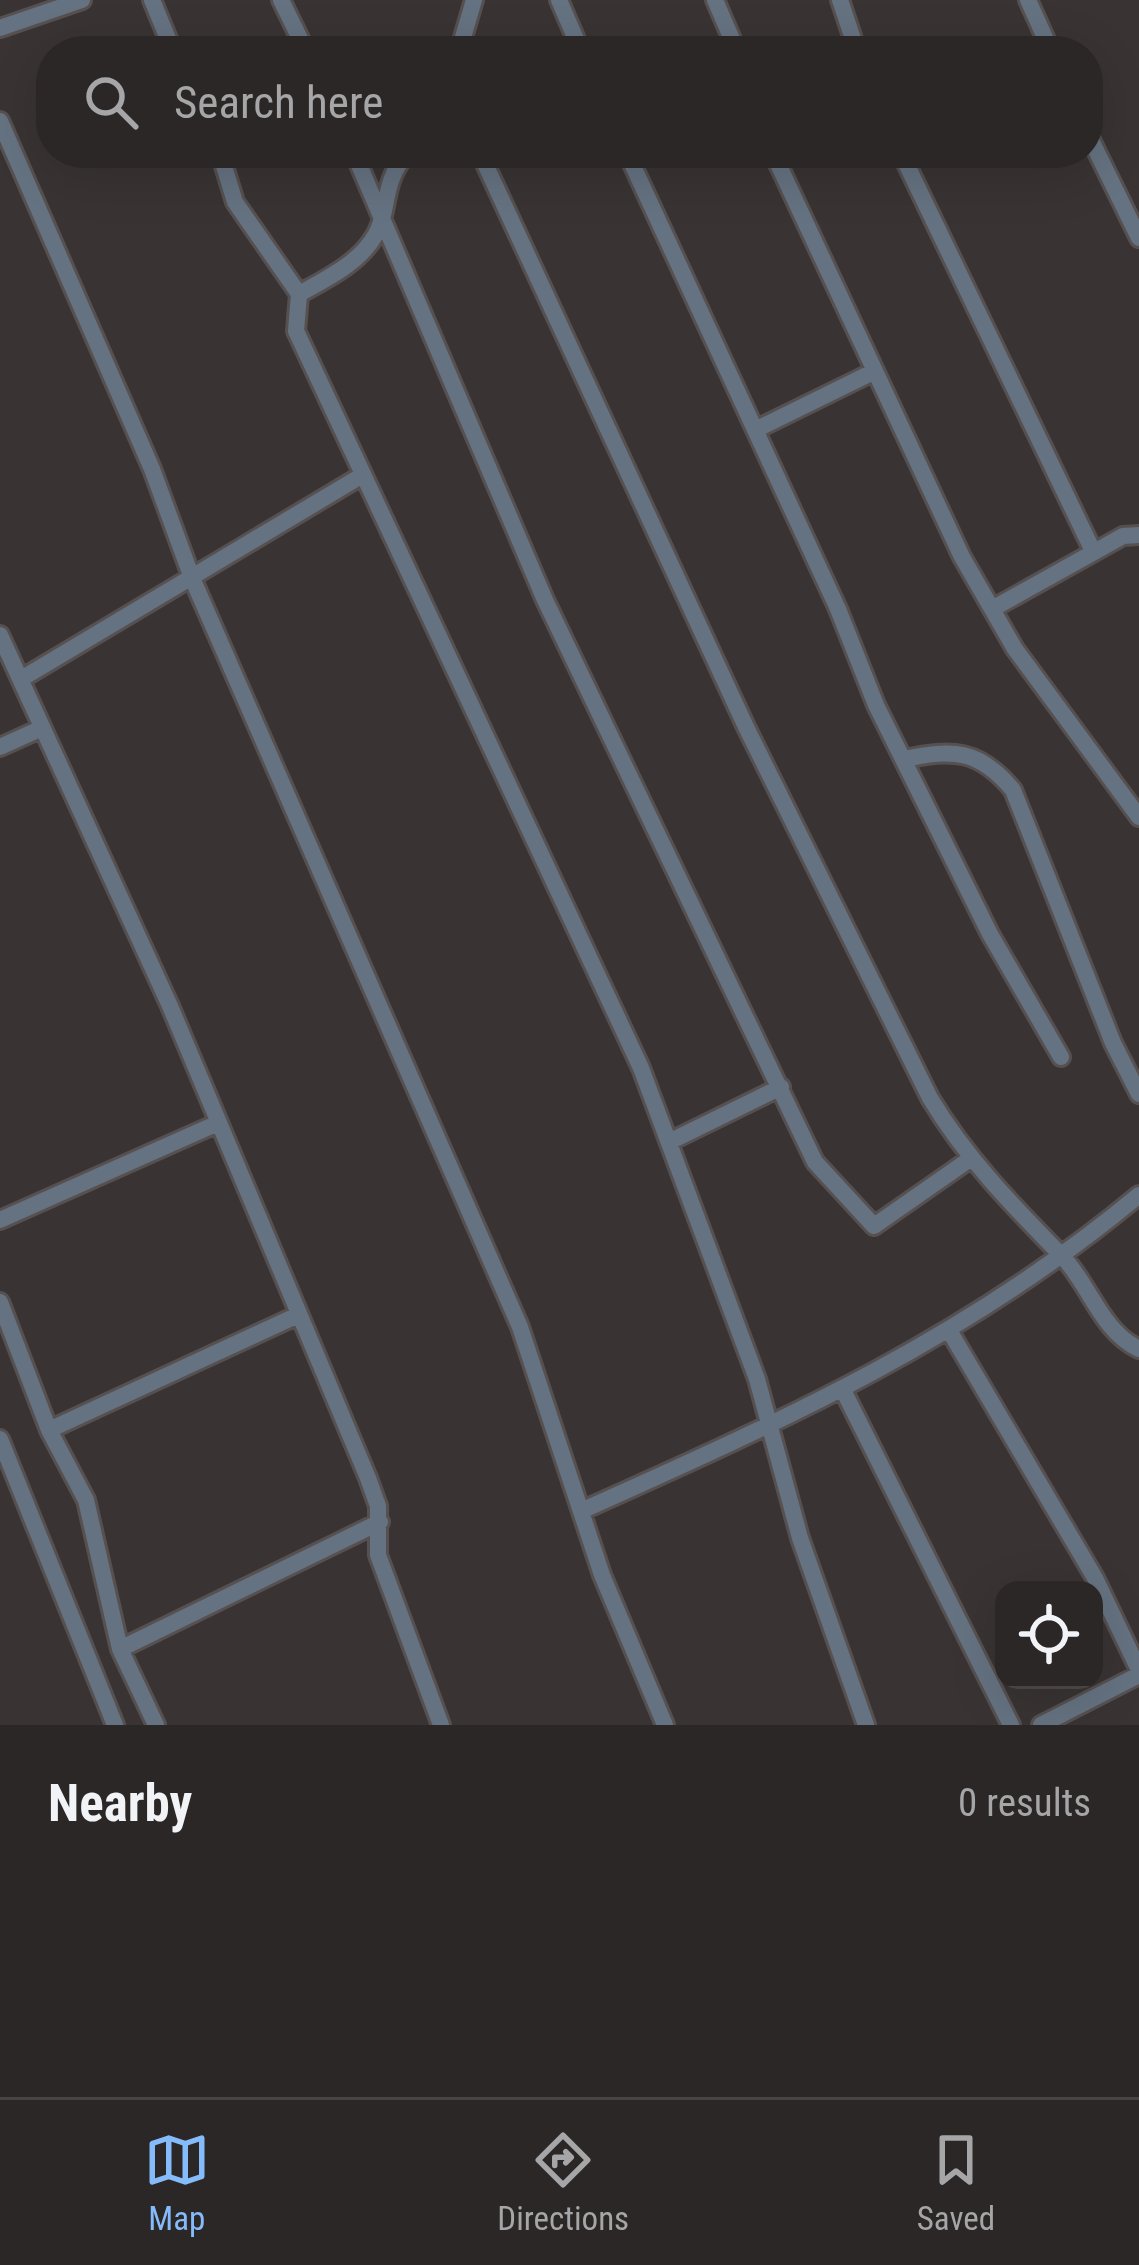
<!DOCTYPE html>
<style>
body{margin:0;font-family:"Roboto Condensed",sans-serif;background:#332f2e;color:#f1f3f6}
.controls{position:absolute;right:36px;bottom:36px;display:grid;overflow:hidden;border-radius:24px;box-shadow:0 12px 48px #0002}
.controls button{width:108px;height:108px;display:grid;place-items:center;padding:0;border:0;border-bottom:3px solid #474443;background:#2b2726;color:#f1f3f6;font:60px sans-serif}
.list{margin:0;padding:0;list-style:none}
h2{display:flex;justify-content:space-between;align-items:center;height:156px;margin:0;padding:0 48px;font-size:51px}
h2 small{font-size:39px;font-weight:400;color:#a6a5a7}
.icon{flex:none;width:66px;height:66px;fill:none;stroke:currentColor;stroke-width:2;stroke-linecap:round;stroke-linejoin:round}
.map{position:relative;flex:none;width:1139px;height:1725px;overflow:hidden}
.search{position:absolute;background:#2b2726;box-shadow:0 12px 48px #0002;left:36px;right:36px;top:36px;height:132px;display:flex;align-items:center;gap:30px;box-sizing:border-box;padding:0 42px;border-radius:48px;color:#a6a5a7;font-size:45px}
.sheet{height:372px;background:#2b2726}
nav{display:flex;justify-content:space-around;align-items:center;box-sizing:border-box;height:168px;border-top:3px solid #474443;background:#2b2726;font-size:33px;color:#a6a5a7}
nav a{display:grid;justify-items:center;gap:6px}
nav .on{color:#86bbfb}
.map>svg:first-child{display:block}
.lines{fill:none;stroke-linecap:round;stroke-linejoin:round}
.street-casing{stroke:#565150;stroke-width:22}
.street{stroke:#657281;stroke-width:16}
</style>
<div class="map">
<svg width="1139" height="1725" viewBox="0 0 1139 1725">
<rect width="100%" height="100%" fill="#393433"/>
<g class="lines">
<g class="street-casing">
<path id="street" d="M152,0L173,51
M281,0L306,51
M559,0L581,51
M715,0L737,51
M840,0L857,51
M1028,0L1051,51
M0,28L82,0
M459,51L474,0
M0,121L152,469L192,578L520,1327L602,1575L665,1725
M1088,134L1139,238
M220,153L235,202L299,294L296,331L641,1068L757,1379L800,1538L866,1725
M354,153L545,600L815,1162L874,1226L970,1159
M480,153L746,727L930,1098C966,1158 1013,1206 1062,1256C1090,1285 1101,1331 1139,1349
M627,153L838,609L876,705L990,934L1061,1057
M773,153L962,557L1015,649L1139,817
M901,153L1093,551
M299,294C326,279 360,263 376,234C390,209 381,184 407,153
M755,430L873,372
M992,609L1123,536L1139,535
M0,635L170,1006L368,1478L378,1506V1555L441,1725
M21,679L361,476
M0,747L42,728
M904,759C953,749 979,749 1013,790L1113,1043L1139,1094
M671,1141L781,1087
M0,1220L218,1123
M0,1302L49,1430L86,1500L120,1649L156,1725
M950,1332L1095,1578L1139,1670
M843,1390L1011,1725
M49,1430L298,1315
M0,1439L115,1725
M581,1511C784,1420 966,1339 1139,1195
M120,1649L380,1522
M1041,1725L1139,1675"/>
</g>
<use href="#street" class="street"/>
</g>
</svg>
<div class="controls">
<button><svg class="icon" aria-label="locate" viewBox="0 0 24 24"><circle cx="12" cy="12" r="6"/><path d="M12 2v4M12 18v4M2 12h4M18 12h4"/></svg></button>
</div>
<div class="search"><svg class="icon" aria-label="search" viewBox="0 0 24 24"><circle cx="10" cy="10" r="6"/><path d="M15 15l6 6"/></svg>Search here</div>
</div>
<section class="sheet">
<h2>Nearby<small>0 results</small></h2>
<ul class="list">
</ul>
</section>
<nav>
<a class="on"><svg class="icon" aria-label="map" viewBox="0 0 24 24"><path d="M3 6l6-2 6 2 6-2v14l-6 2-6-2-6 2zM9 4v14M15 6v14"/></svg>Map</a>
<a><svg class="icon" aria-label="directions" viewBox="0 0 24 24"><path d="M12 3l9 9-9 9-9-9zM9 14v-3h6M13 9l2 2-2 2"/></svg>Directions</a>
<a><svg class="icon" aria-label="saved" viewBox="0 0 24 24"><path d="M7 4h10v16l-5-4-5 4z"/></svg>Saved</a>
</nav>
